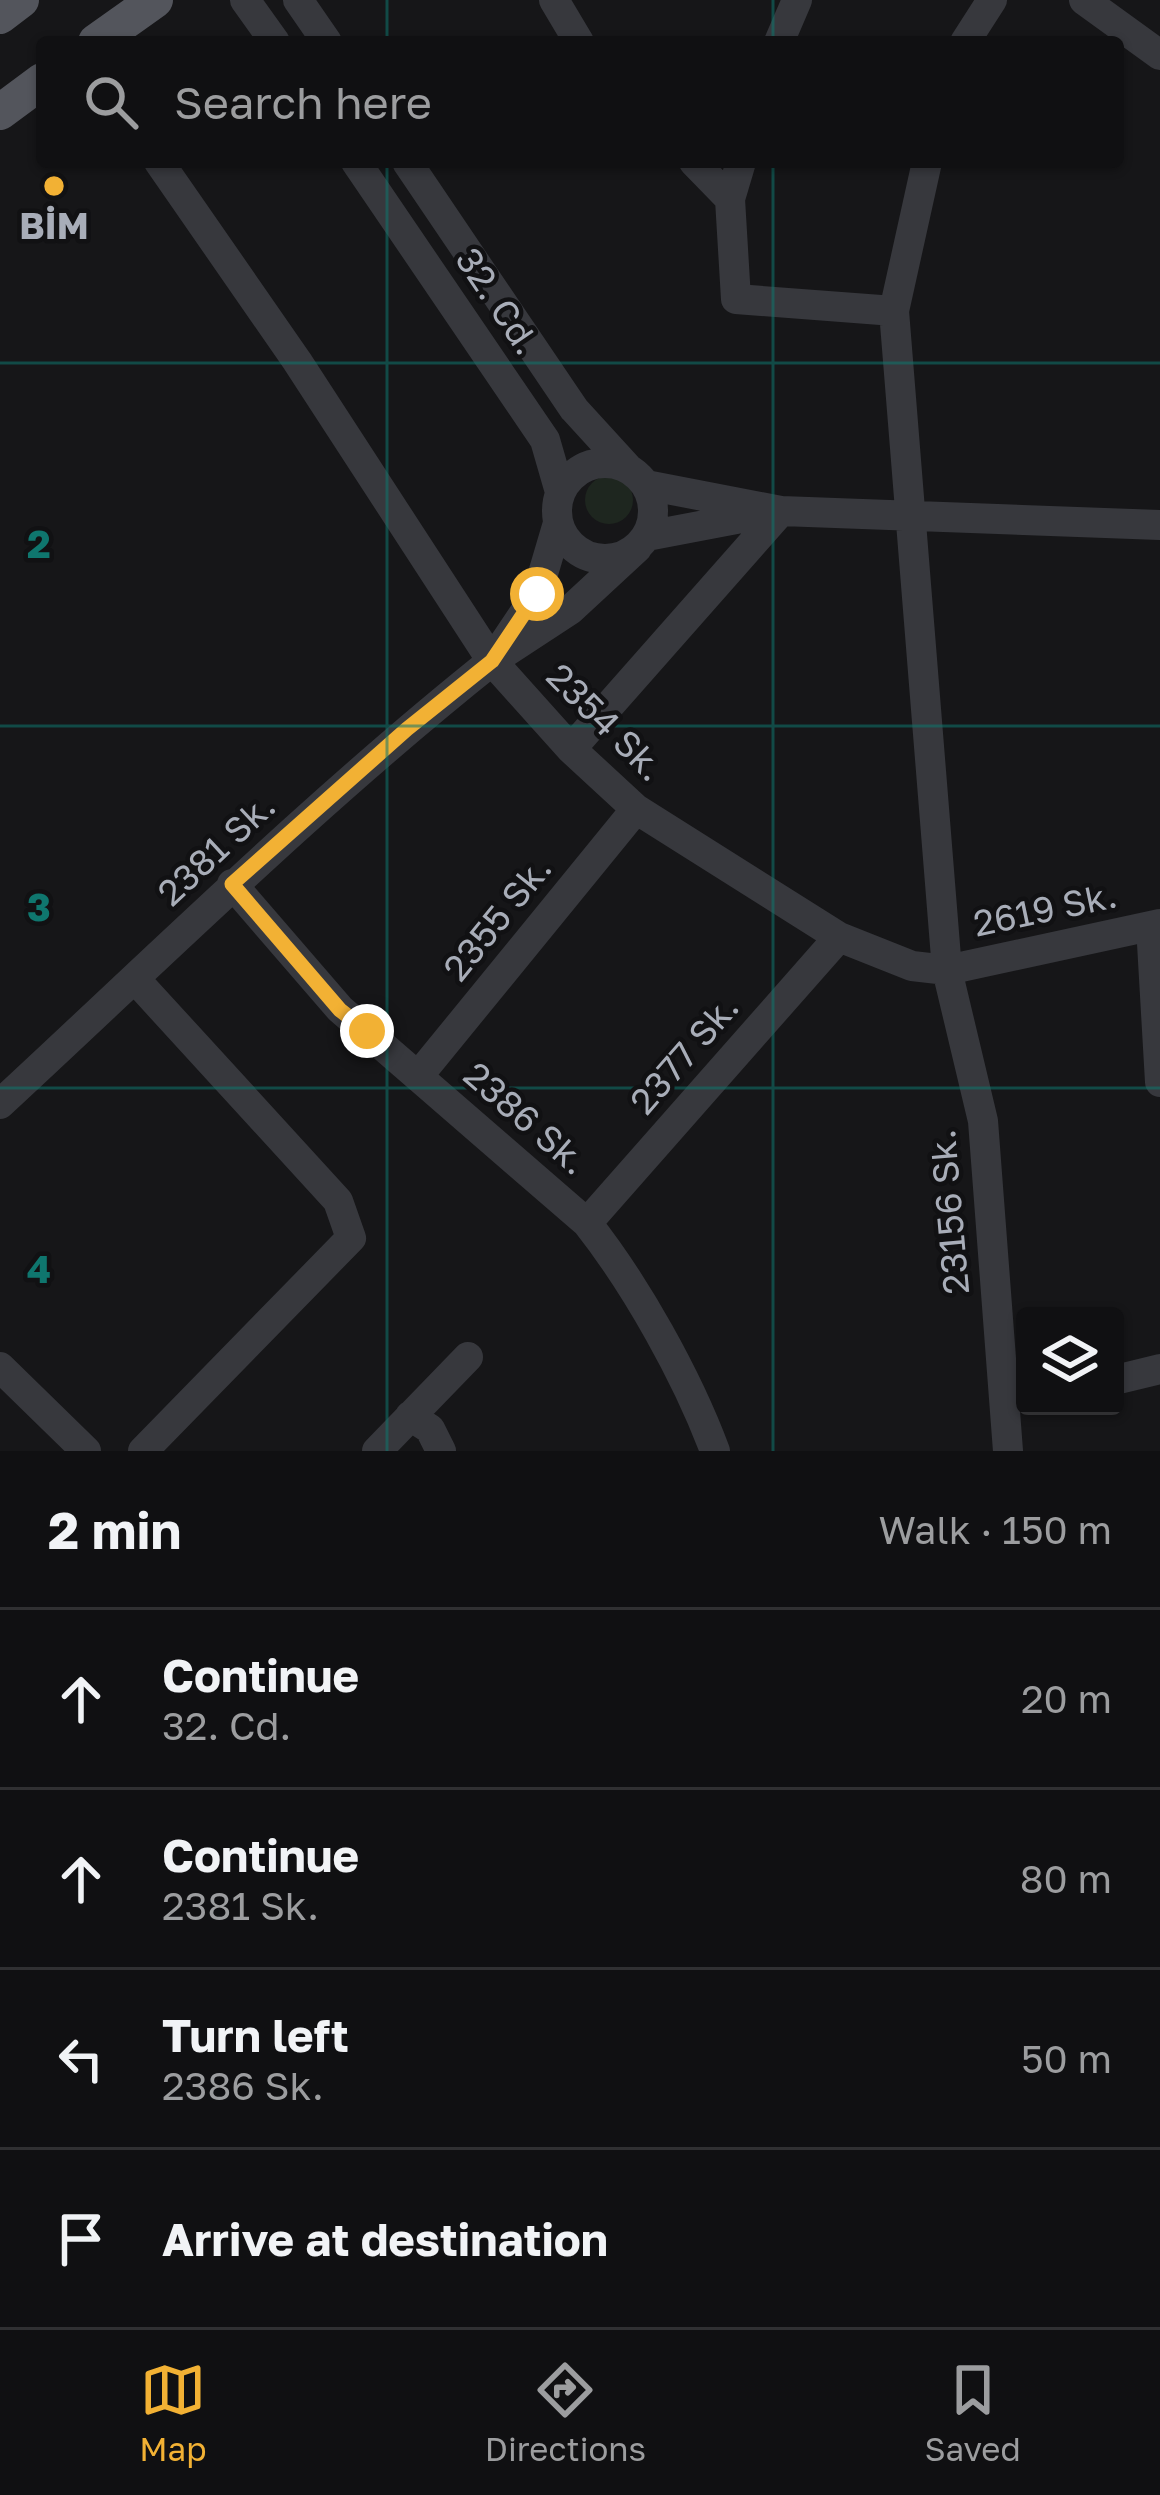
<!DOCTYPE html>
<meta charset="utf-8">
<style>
body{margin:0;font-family:"Golos Text",sans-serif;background:#19191b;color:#f1f3f6}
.controls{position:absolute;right:36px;bottom:36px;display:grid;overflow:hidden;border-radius:12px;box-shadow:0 3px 9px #0004}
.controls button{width:108px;height:108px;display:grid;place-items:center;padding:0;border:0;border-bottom:3px solid #303032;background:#101012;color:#f1f3f6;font:60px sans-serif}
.stop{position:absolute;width:36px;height:36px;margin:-27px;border:9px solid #f2b134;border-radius:50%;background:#fff}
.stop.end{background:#f2b134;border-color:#fff;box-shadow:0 3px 12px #0008}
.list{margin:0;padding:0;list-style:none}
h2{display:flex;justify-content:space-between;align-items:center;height:156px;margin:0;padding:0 48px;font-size:51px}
h2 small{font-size:39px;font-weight:400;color:#9c9d9f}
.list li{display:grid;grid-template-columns:78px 1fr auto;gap:36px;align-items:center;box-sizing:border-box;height:180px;padding:0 48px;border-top:3px solid #303032}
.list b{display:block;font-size:45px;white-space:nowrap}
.list p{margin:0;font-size:39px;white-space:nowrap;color:#9c9d9f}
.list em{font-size:39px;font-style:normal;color:#9c9d9f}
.icon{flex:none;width:66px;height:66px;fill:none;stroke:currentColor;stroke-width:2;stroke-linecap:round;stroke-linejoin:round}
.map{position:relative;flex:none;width:1160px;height:1451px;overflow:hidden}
.search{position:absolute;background:#101012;box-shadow:0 3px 9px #0004;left:36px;right:36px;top:36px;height:132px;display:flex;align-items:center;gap:30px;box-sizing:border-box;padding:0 42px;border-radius:12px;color:#9c9d9f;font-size:45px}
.sheet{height:876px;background:#101012}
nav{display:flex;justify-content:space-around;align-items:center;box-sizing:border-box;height:168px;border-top:3px solid #303032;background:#101012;font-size:33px;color:#9c9d9f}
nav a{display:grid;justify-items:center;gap:6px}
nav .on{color:#f2b134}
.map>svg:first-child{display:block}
.green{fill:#1e261f}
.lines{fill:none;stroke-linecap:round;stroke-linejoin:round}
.minor{stroke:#37383d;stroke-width:30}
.major{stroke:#53555c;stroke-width:36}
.route{stroke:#f2b134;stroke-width:15}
.grid{fill:none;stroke:#0f766e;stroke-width:3;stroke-opacity:0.55}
.poi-dot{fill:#f2b134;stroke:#111113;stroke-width:4.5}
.labels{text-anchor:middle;stroke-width:9;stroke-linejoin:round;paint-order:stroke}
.poi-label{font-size:36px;font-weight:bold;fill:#a8adb8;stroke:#111113}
.street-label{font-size:36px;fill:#a8adb8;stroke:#111113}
.grid-label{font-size:39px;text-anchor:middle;font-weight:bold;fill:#0f766e;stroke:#111113;stroke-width:9;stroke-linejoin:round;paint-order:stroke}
</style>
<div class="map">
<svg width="1160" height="1451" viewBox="0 0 1160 1451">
<rect width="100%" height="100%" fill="#161618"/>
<path class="green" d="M585 500a24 24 0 1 1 48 0a24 24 0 1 1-48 0Z"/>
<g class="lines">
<path class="minor" d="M245,0L275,42
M298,0L327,42
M554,0L579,42
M1084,0L1160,55
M779,42L797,0
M965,42L992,0
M159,162L297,361L492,661L571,749L636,809L839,937L912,966L947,970L1160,924
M356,162L545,440L560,492
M407,162L574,409L627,467
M694,162L730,199
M741,162L730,199L736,299L894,311
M927,162L894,311L947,970L983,1121L1008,1451
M557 511a48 48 0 1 1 96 0a48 48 0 1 1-96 0Z
M646,485L781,511L1160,525
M558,523L537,594L492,661L570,610L637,548
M647,536L763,514
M571,749L781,511
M232,884L340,1009L587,1223C636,1285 687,1376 715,1451
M1151,926L1160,1082
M135,979L338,1201L351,1238L143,1451
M419,1075L636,809
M0,1104C162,954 319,799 492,661
M587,1223L839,937
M0,1367L86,1451
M1115,1380L1160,1369
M410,1416L430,1429L441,1451
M377,1451L468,1357"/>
<path class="major" d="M0,16L21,0
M96,42L155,0
M0,112L42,81"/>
</g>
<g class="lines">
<path class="route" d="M367,1031L340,1010L232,884L407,729L492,661L537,594"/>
</g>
<path class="grid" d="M387,0V42M773,0V42M387,162V1451M773,162V1451M0,363H1160M0,726H1160M0,1088H1160"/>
<circle class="poi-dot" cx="54" cy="186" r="12"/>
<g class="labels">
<g class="poi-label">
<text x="54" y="239">BİM</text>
</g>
<g class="street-label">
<text transform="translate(498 301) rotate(56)" y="13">32. Cd.</text>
<text transform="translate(606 722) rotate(45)" y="13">2354 Sk.</text>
<text transform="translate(216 849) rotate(-43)" y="13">2381 Sk.</text>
<text transform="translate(1045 909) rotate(-12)" y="13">2619 Sk.</text>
<text transform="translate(497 918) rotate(-51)" y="13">2355 Sk.</text>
<text transform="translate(684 1054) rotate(-49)" y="13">2377 Sk.</text>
<text transform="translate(526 1118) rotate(41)" y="13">2386 Sk.</text>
<text transform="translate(949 1212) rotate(-95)" y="13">23156 Sk.</text>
</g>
</g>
<g class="grid-label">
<text x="39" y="558">2</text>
<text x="39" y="921">3</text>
<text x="39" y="1283">4</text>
</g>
</svg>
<div class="controls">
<button><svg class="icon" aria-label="layers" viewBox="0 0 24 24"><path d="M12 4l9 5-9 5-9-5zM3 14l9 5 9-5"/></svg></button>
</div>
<div class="stop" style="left:537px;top:594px"></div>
<div class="stop end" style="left:367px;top:1031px"></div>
<div class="search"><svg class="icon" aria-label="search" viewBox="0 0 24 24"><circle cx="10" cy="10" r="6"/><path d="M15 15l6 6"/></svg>Search here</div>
</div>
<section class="sheet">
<h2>2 min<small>Walk · 150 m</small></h2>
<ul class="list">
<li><svg class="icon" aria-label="ahead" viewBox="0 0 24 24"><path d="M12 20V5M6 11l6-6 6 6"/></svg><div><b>Continue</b><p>32. Cd.</p></div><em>20 m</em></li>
<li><svg class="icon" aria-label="ahead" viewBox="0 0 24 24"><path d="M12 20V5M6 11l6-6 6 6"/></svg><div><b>Continue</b><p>2381 Sk.</p></div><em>80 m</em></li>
<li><svg class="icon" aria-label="left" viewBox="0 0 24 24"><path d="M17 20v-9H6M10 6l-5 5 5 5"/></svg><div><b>Turn left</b><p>2386 Sk.</p></div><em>50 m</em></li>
<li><svg class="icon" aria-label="arrive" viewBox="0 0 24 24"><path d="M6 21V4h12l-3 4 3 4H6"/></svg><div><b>Arrive at destination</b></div></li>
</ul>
</section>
<nav>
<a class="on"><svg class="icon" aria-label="map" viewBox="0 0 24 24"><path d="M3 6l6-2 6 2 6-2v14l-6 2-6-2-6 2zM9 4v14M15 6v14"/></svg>Map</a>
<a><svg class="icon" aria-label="directions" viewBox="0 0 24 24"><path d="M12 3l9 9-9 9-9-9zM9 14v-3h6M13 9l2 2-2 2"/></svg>Directions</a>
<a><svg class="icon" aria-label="saved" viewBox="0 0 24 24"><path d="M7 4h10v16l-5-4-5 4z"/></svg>Saved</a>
</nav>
